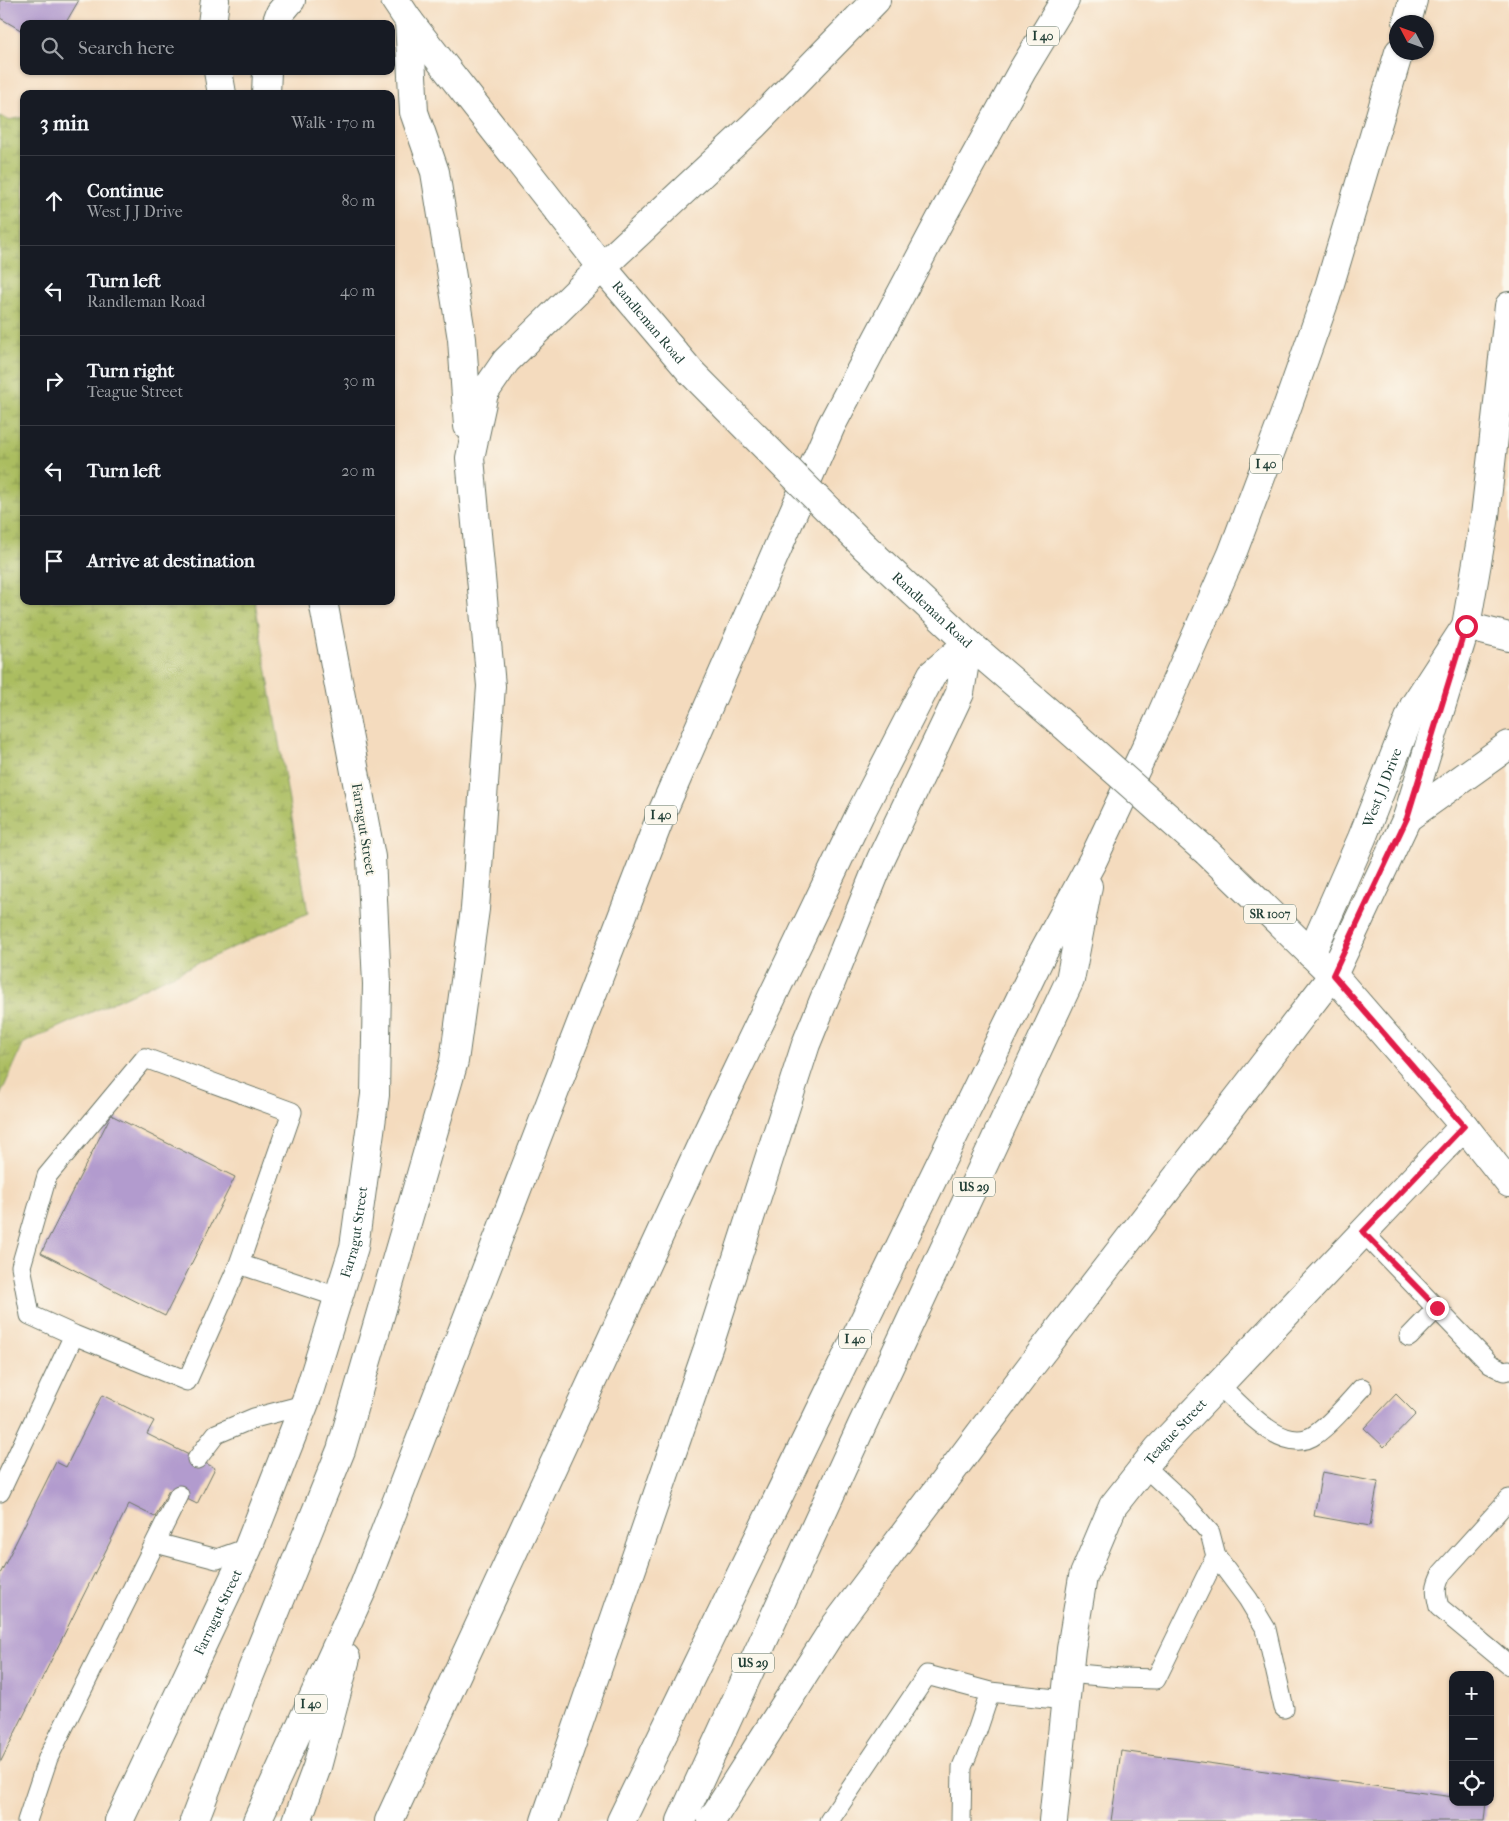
<!DOCTYPE html>
<meta charset="utf-8">
<style>
body{margin:0;font-family:"IM FELL French Canon",serif;background:#242831;color:#f1f3f6}
.controls{position:absolute;right:15px;bottom:15px;display:grid;overflow:hidden;border-radius:10px;box-shadow:0 1px 4px #0004}
.controls button{width:45px;height:45px;display:grid;place-items:center;padding:0;border:0;border-bottom:1px solid #363941;background:#171b24;color:#f1f3f6;font:25px sans-serif}
.compass{position:absolute;left:1389px;top:15px;width:45px;height:45px;border-radius:50%;background:#171b24;box-shadow:0 1px 4px #0004;rotate:311deg}
.stop{position:absolute;width:15px;height:15px;margin:-11px;border:4px solid #e11d48;border-radius:50%;background:#fff}
.stop.end{background:#e11d48;border-color:#fff;box-shadow:0 1px 5px #0008}
.list{margin:0;padding:0;list-style:none}
h2{display:flex;justify-content:space-between;align-items:center;height:65px;margin:0;padding:0 20px;font-size:21px}
h2 small{font-size:16px;font-weight:400;color:#9ea1a6}
.list li{display:grid;grid-template-columns:32px 1fr auto;gap:15px;align-items:center;box-sizing:border-box;height:90px;padding:0 20px;border-top:1px solid #363941}
.list b{display:block;font-size:19px;white-space:nowrap}
.list p{margin:0;font-size:16px;white-space:nowrap;color:#9ea1a6}
.list em{font-size:16px;font-style:normal;color:#9ea1a6}
.icon{flex:none;width:28px;height:28px;fill:none;stroke:currentColor;stroke-width:2;stroke-linecap:round;stroke-linejoin:round}
.map{position:relative;flex:none;width:1509px;height:1821px;overflow:hidden}
.search{position:absolute;background:#171b24;box-shadow:0 1px 4px #0004;left:20px;top:20px;width:375px;height:55px;display:flex;align-items:center;gap:12px;box-sizing:border-box;padding:0 18px;border-radius:10px;color:#9ea1a6;font-size:19px}
.panel{position:absolute;background:#171b24;box-shadow:0 1px 4px #0004;left:20px;top:90px;width:375px;height:515px;border-radius:10px}
.map>svg:first-child{display:block}
.wetland{fill:url(#wetland-marsh);stroke:#657d4a}
.building{fill:#b29bce}
.lines{fill:none;stroke-linecap:round;stroke-linejoin:round}
.lane-casing{stroke:#6a7464;stroke-width:21}
.street-casing{stroke:#6a7464;stroke-width:30}
.secondary-casing{stroke:#6a7464;stroke-width:30}
.primary-casing{stroke:#6a7464;stroke-width:30}
.highway-casing{stroke:#6a7464;stroke-width:30}
.lane{stroke:#fff;stroke-width:19}
.street{stroke:#fff;stroke-width:28}
.secondary{stroke:#fff;stroke-width:28}
.primary{stroke:#fff;stroke-width:28}
.highway{stroke:#fff;stroke-width:28}
.primary-bridge-casing{stroke:#6a7464;stroke-width:30;stroke-linecap:butt}
.primary-bridge{stroke:#fff;stroke-width:28}
.route{stroke:#e11d48;stroke-width:6}
.labels{text-anchor:middle;stroke-width:4;stroke-linejoin:round;paint-order:stroke}
.shield{fill:#fbf7ec;stroke:#61756b;stroke-width:1}
.shield-label{font-size:12px;font-weight:bold;fill:#1f3d34}
.street-label{font-size:14px;fill:#1f3d34;stroke:#fbf7ec}
</style>
<div class="map">
<svg width="1509" height="1821" viewBox="0 0 1509 1821">
<defs>
<pattern id="wetland-marsh" width="20" height="14" patternUnits="userSpaceOnUse" patternTransform="scale(1.25)"><rect width="20" height="14" fill="#abbd61"/><path d="M1 5h8M5 5V1M11 12h8M15 12V8" fill="none" stroke="#8b9b51"/></pattern>
</defs>
<rect width="100%" height="100%" fill="#fbf7ec"/>
<filter id="ink" filterUnits="userSpaceOnUse"><feTurbulence type="fractalNoise" baseFrequency=".02" numOctaves="2"/><feDisplacementMap in="SourceGraphic" scale="10" xChannelSelector="R" yChannelSelector="G"/><feConvolveMatrix kernelMatrix="1 2 1 2 8 2 1 2 1" color-interpolation-filters="sRGB"/></filter>
<filter id="wash" filterUnits="userSpaceOnUse"><feTurbulence type="fractalNoise" baseFrequency=".0096" numOctaves="4" result="noise"/><feDisplacementMap in="SourceGraphic" scale="20" xChannelSelector="R" yChannelSelector="G"/><feGaussianBlur stdDeviation="1.12" result="paint"/><feColorMatrix in="noise" values="0 0 0 0 0 0 0 0 0 0 0 0 0 0 0 0 0 1.4 0 .05"/><feComposite in="paint" operator="in"/></filter>
<g filter="url(#wash)">
<rect width="100%" height="100%" fill="#f4dbbe"/>
<path class="wetland" d="M0,116L8,120L24,117V601H255L308,913L24,1043L0,1096Z"/>
<g id="blocks">
<path class="building" d="M0,0H79L65,24H24V32L0,18Z
M111,1115L235,1177L165,1316L41,1253Z
M1396,1394L1416,1414L1384,1447L1364,1428Z
M102,1395L154,1421L147,1434L215,1468L197,1504L169,1490L155,1517L129,1504L0,1763V1574L56,1462L66,1467Z
M1322,1472L1378,1482L1370,1526L1314,1516Z
M1121,1751L1453,1797V1802H1486L1484,1821H1111Z"/>
</g>
</g>
<g filter="url(#ink)">
<use href="#blocks" fill-opacity="0" stroke="#6a7464" stroke-width="1"/>
<g class="lines">
<g class="lane-casing">
<path id="lane" d="M1363,1232L1490,1364L1504,1371L1509,1370
M239,1264L338,1297
M1409,1337L1437,1308
M1219,1385C1241,1405 1284,1458 1316,1434C1331,1424 1349,1402 1362,1388
M197,1459L216,1434L254,1418L304,1405
M0,1492L74,1335L187,1381L239,1264L292,1112L145,1058L47,1176L21,1266L30,1315L74,1335
M1509,1499L1442,1573C1435,1586 1435,1592 1439,1607L1509,1665
M156,1543L217,1559L248,1548
M1216,1556L1248,1599L1266,1629L1284,1708
M1068,1673L1121,1678L1156,1679L1216,1556L1210,1533L1184,1503L1144,1466
M27,1821L48,1758L179,1495
M829,1821L927,1675L990,1692
M961,1821L962,1767L977,1731L990,1692L1065,1700"/>
</g>
<g class="street-casing">
<g id="street">
<path d="M212,24L215,0"/>
<path d="M276,24L280,13L291,0"/>
<path d="M218,71L222,94"/>
<path d="M266,94L267,71"/>
<path id="s1" d="M119,1821L248,1548L308,1395L354,1247L375,1095L377,984L371,857L323,601"/>
<path id="s2" d="M1053,1821L1071,1649L1083,1577L1113,1506L1158,1449L1464,1126"/>
</g>
</g>
<g class="secondary-casing">
<g id="secondary">
<path d="M1407,818L1509,745"/>
<path id="s3" d="M1311,954L1362,838L1414,706L1466,626L1509,637"/>
</g>
</g>
<g class="primary-casing">
<g id="primary">
<path id="s4" d="M395,0L409,21L602,267L691,372"/>
<path id="s5" d="M865,547L968,643L1059,721"/>
<path d="M1207,852L1333,975L1464,1126L1509,1183"/>
<path d="M1333,975L1407,818L1466,626"/>
</g>
</g>
<g class="highway-casing">
<path id="highway" d="M409,21L414,112L435,172L462,339L468,426
M1407,22L1413,0
M1466,626L1485,516L1509,306
M194,1821L247,1682L341,1450L454,1061L475,909L491,686L470,458L484,393L506,361L602,267L754,125L876,0
M257,1821L364,1586L664,808L831,426L940,220L1022,71L1065,0
M297,1821L317,1767L346,1658
M389,1821L703,1141L860,814L932,674L968,643
M545,1821L709,1345L806,1044L881,859L960,693L968,643
M621,1821L1040,958L1093,860L1159,720L1232,554L1284,416L1326,297L1399,52
M681,1821L862,1425L1070,980L1088,886
M711,1821L835,1626L1031,1366L1333,975"/>
</g>
<use href="#lane" class="lane"/>
<use href="#street" class="street"/>
<use href="#secondary" class="secondary"/>
<use href="#primary" class="primary"/>
<use href="#highway" class="highway"/>
<g class="primary-bridge-casing">
<path id="primary-bridge" d="M691,372L865,547
M1059,721L1207,852"/>
</g>
<use href="#primary-bridge" class="primary-bridge"/>
</g>
</g>
<g class="lines" filter="url(#ink)">
<path class="route" d="M1437,1308L1363,1232L1464,1126L1333,975L1407,818L1466,626"/>
</g>
<g class="labels">
<g class="shield">
<rect x="1027" y="26.5" width="32" height="19" rx="4"/>
<rect x="1250" y="454.5" width="32" height="19" rx="4"/>
<rect x="645" y="805.5" width="32" height="19" rx="4"/>
<rect x="1244" y="904.5" width="52" height="19" rx="4"/>
<rect x="953" y="1177.5" width="42" height="19" rx="4"/>
<rect x="839" y="1329.5" width="32" height="19" rx="4"/>
<rect x="732" y="1653.5" width="42" height="19" rx="4"/>
<rect x="295" y="1694.5" width="32" height="19" rx="4"/>
</g>
<g class="shield-label">
<text x="1043" y="40">I 40</text>
<text x="1266" y="468">I 40</text>
<text x="661" y="819">I 40</text>
<text x="1270" y="918">SR 1007</text>
<text x="974" y="1191">US 29</text>
<text x="855" y="1343">I 40</text>
<text x="753" y="1667">US 29</text>
<text x="311" y="1708">I 40</text>
</g>
<g class="street-label">
<text dy="5" stroke="none"><textPath href="#s4" startOffset="410">Randleman Road</textPath></text>
<text dy="5" stroke="none"><textPath href="#s5" startOffset="92">Randleman Road</textPath></text>
<text dy="5" stroke="none"><textPath href="#s3" startOffset="181">West J J Drive</textPath></text>
<text transform="translate(364 829) rotate(81)" y="5">Farragut Street</text>
<text dy="5" stroke="none"><textPath href="#s1" startOffset="636">Farragut Street</textPath></text>
<text dy="5" stroke="none"><textPath href="#s2" startOffset="420">Teague Street</textPath></text>
<text dy="5" stroke="none"><textPath href="#s1" startOffset="231">Farragut Street</textPath></text>
</g>
</g>
</svg>
<div class="controls">
<button>+</button>
<button>−</button>
<button><svg class="icon" aria-label="locate" viewBox="0 0 24 24"><circle cx="12" cy="12" r="6"/><path d="M12 2v4M12 18v4M2 12h4M18 12h4"/></svg></button>
</div>
<svg class="compass" viewBox="-18 -18 36 36"><path d="M0-13l5 13h-10z" fill="#e53935"/><path d="M0 13l5-13h-10z" fill="#9ea1a6"/></svg>
<div class="stop" style="left:1466px;top:626px"></div>
<div class="stop end" style="left:1437px;top:1308px"></div>
<div class="search"><svg class="icon" aria-label="search" viewBox="0 0 24 24"><circle cx="10" cy="10" r="6"/><path d="M15 15l6 6"/></svg>Search here</div>
<section class="panel">
<h2>3 min<small>Walk · 170 m</small></h2>
<ul class="list">
<li><svg class="icon" aria-label="ahead" viewBox="0 0 24 24"><path d="M12 20V5M6 11l6-6 6 6"/></svg><div><b>Continue</b><p>West J J Drive</p></div><em>80 m</em></li>
<li><svg class="icon" aria-label="left" viewBox="0 0 24 24"><path d="M17 20v-9H6M10 6l-5 5 5 5"/></svg><div><b>Turn left</b><p>Randleman Road</p></div><em>40 m</em></li>
<li><svg class="icon" aria-label="right" viewBox="0 0 24 24"><path d="M7 20v-9h11M14 6l5 5-5 5"/></svg><div><b>Turn right</b><p>Teague Street</p></div><em>30 m</em></li>
<li><svg class="icon" aria-label="left" viewBox="0 0 24 24"><path d="M17 20v-9H6M10 6l-5 5 5 5"/></svg><div><b>Turn left</b></div><em>20 m</em></li>
<li><svg class="icon" aria-label="arrive" viewBox="0 0 24 24"><path d="M6 21V4h12l-3 4 3 4H6"/></svg><div><b>Arrive at destination</b></div></li>
</ul>
</section>
</div>
